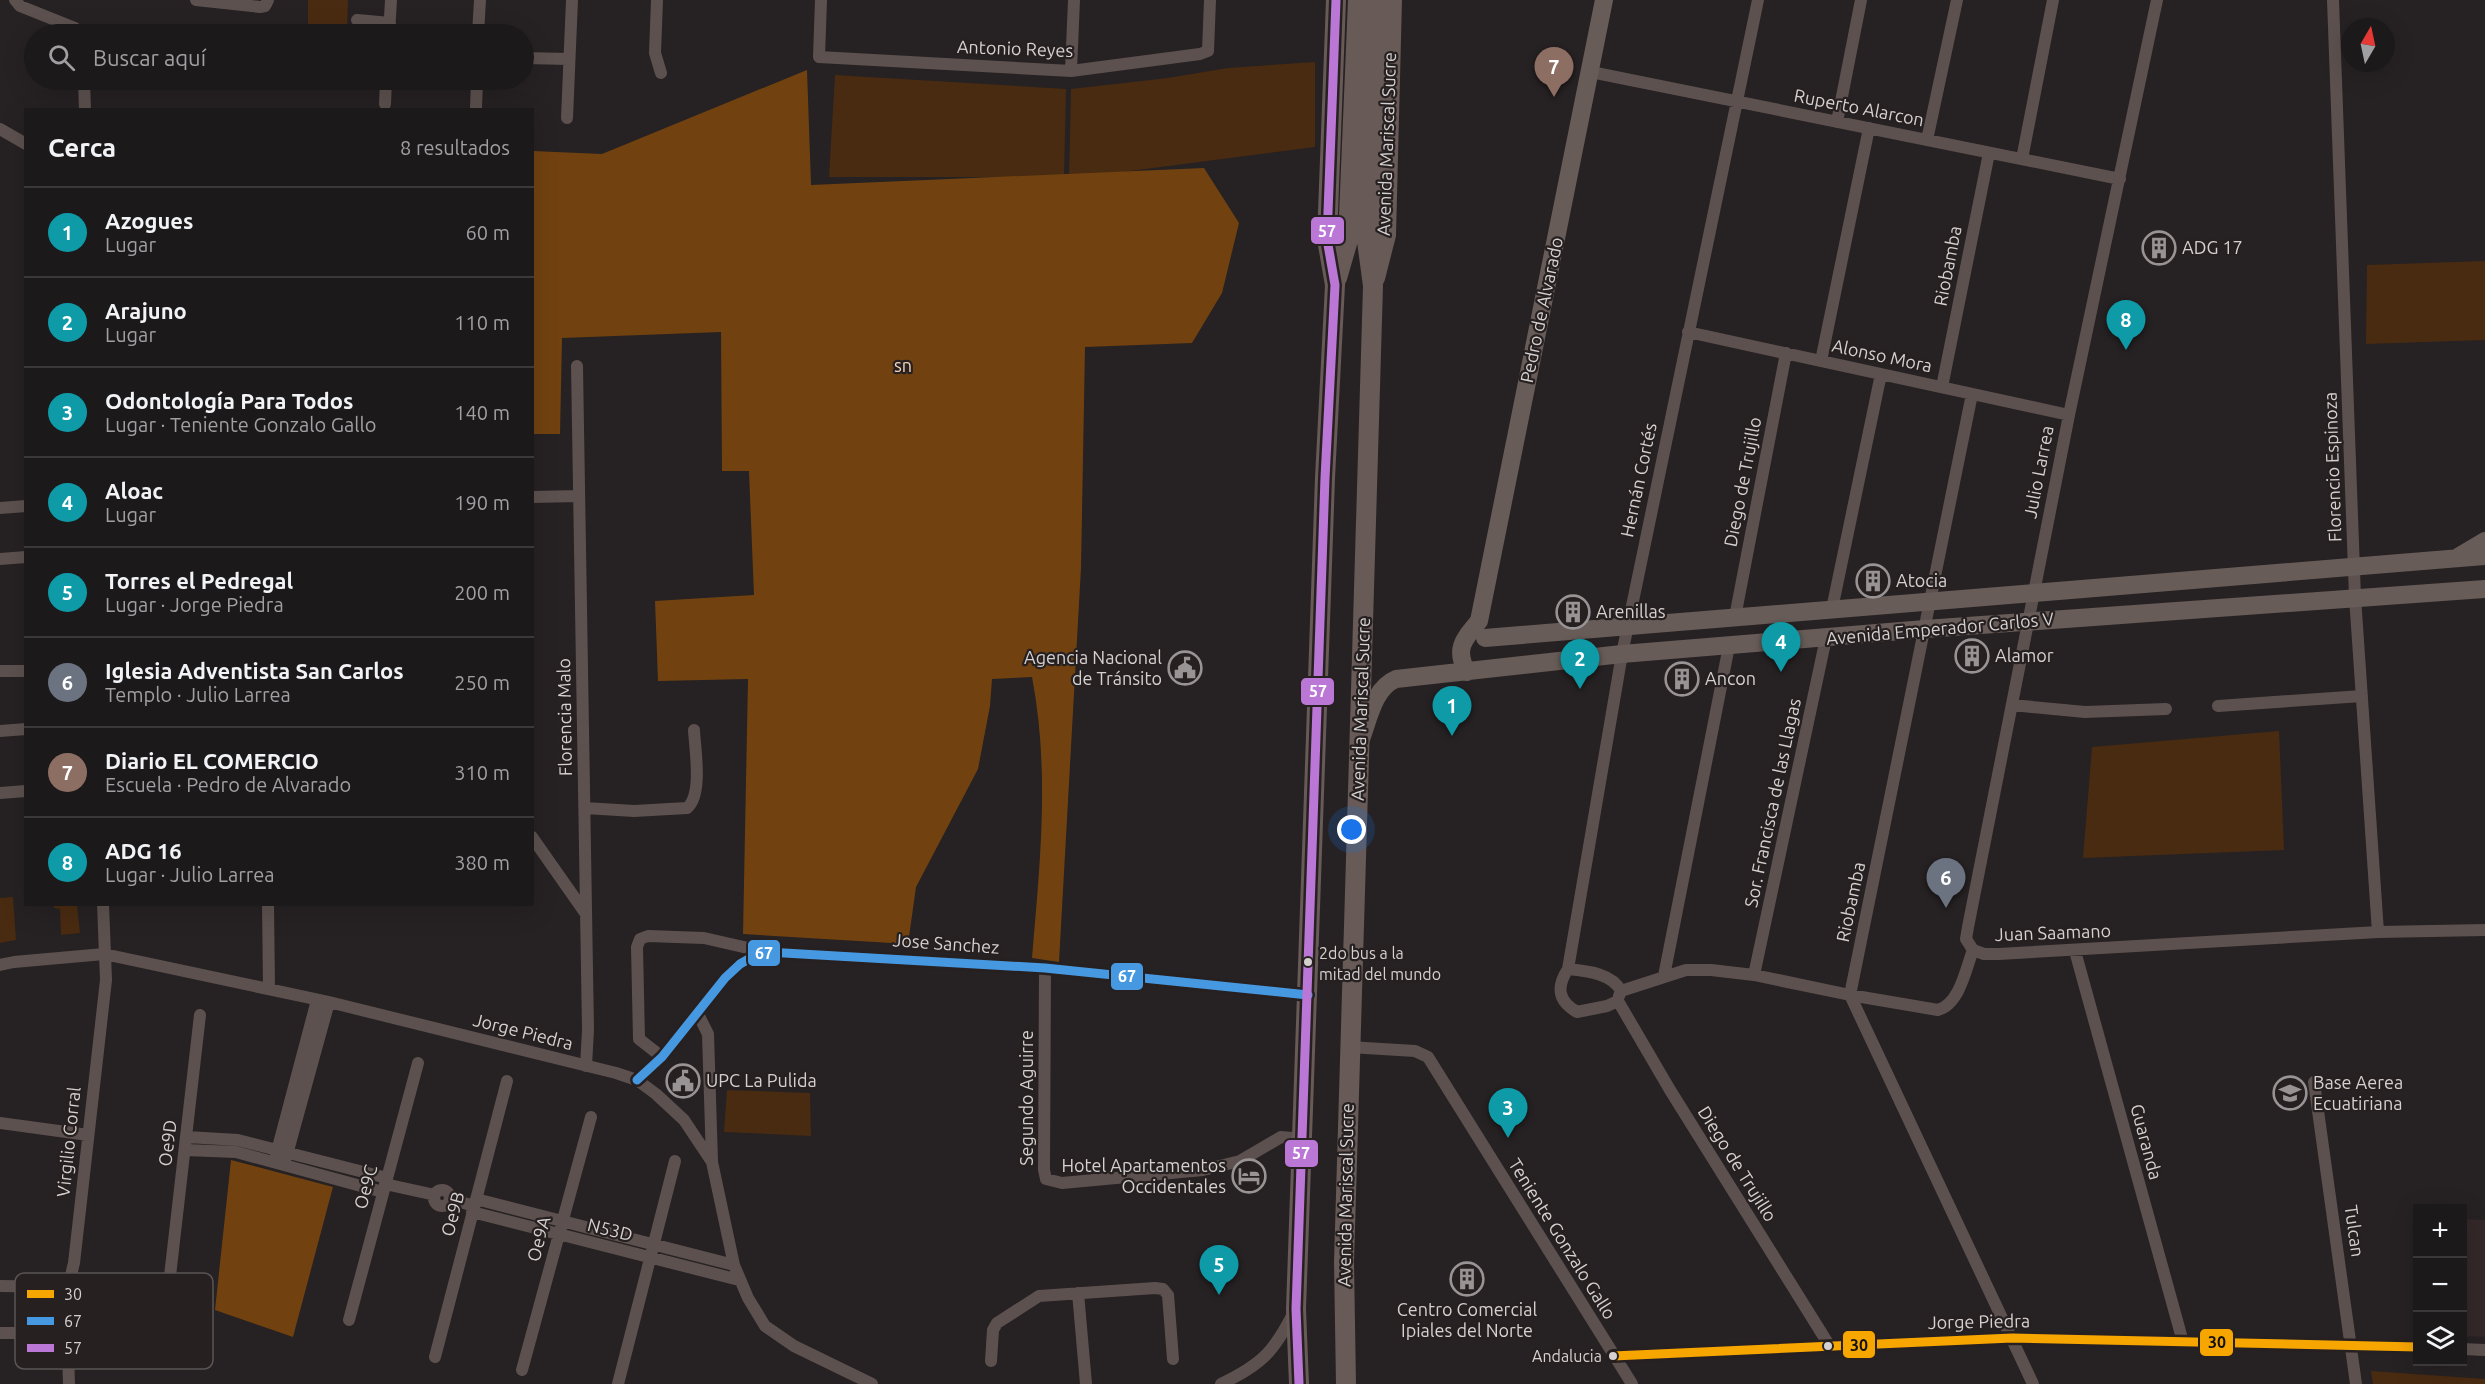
<!DOCTYPE html>
<html lang="es">
<meta charset="utf-8">
<style>
body{margin:0;font-family:Ubuntu,sans-serif;background:#252223;color:#f1f3f6}
.controls{position:absolute;right:18px;bottom:18px;display:grid;overflow:hidden;border-radius:0px;box-shadow:0 6px 24px #0002}
.controls button{width:54px;height:54px;display:grid;place-items:center;padding:0;border:0;border-bottom:2px solid #3a3839;background:#1c191a;color:#f1f3f6;font:30px sans-serif}
.compass{position:absolute;left:2341px;top:18px;width:54px;height:54px;border-radius:50%;background:#1c191a;box-shadow:0 6px 24px #0002;rotate:9deg}
.you{position:absolute;left:1352px;top:830px;width:21px;height:21px;margin:-15px;border:4px solid #fff;border-radius:50%;background:#1a73e8;box-shadow:0 0 0 9px #1a73e833}
.badge{display:grid;place-items:center;width:39px;height:39px;border-radius:50%;background:#8c9099;color:#fff;font-size:20px;font-weight:700}
.pin{position:absolute;translate:-50% -50px;filter:drop-shadow(0 2px 3px #0008)}
.pin::after{content:'';position:absolute;top:32px;width:21px;height:18px;background:inherit;clip-path:polygon(0 0,100% 0,50% 100%)}
.list{margin:0;padding:0;list-style:none}
h2{display:flex;justify-content:space-between;align-items:center;height:78px;margin:0;padding:0 24px;font-size:26px}
h2 small{font-size:20px;font-weight:400;color:#a0a0a2}
.list li{display:grid;grid-template-columns:39px 1fr auto;gap:18px;align-items:center;box-sizing:border-box;height:90px;padding:0 24px;border-top:2px solid #3a3839}
.list b{display:block;font-size:22px;white-space:nowrap}
.list p{margin:0;font-size:20px;white-space:nowrap;color:#a0a0a2}
.list em{font-size:20px;font-style:normal;color:#a0a0a2}
.icon{flex:none;width:33px;height:33px;fill:none;stroke:currentColor;stroke-width:2;stroke-linecap:round;stroke-linejoin:round}
.map{position:relative;flex:none;width:2485px;height:1384px;overflow:hidden}
.search{position:absolute;background:#1c191a;box-shadow:0 6px 24px #0002;left:24px;top:24px;width:510px;height:66px;display:flex;align-items:center;gap:15px;box-sizing:border-box;padding:0 21px;border-radius:33px;color:#a0a0a2;font-size:22px}
.panel{position:absolute;background:#1c191a;box-shadow:0 6px 24px #0002;left:24px;top:108px;width:510px;height:798px;border-radius:0px}
.map>svg:first-child{display:block}
.built{fill:#342829}
.green{fill:#492b11}
.forest{fill:#714210}
.lines{fill:none;stroke-linecap:round;stroke-linejoin:round}
.street{stroke:#5c514e;stroke-width:12}
.secondary{stroke:#675c58;stroke-width:18}
.primary{stroke:#675a57;stroke-width:20}
.bus-1-casing{stroke:#272021;stroke-width:14}
.bus-2-casing{stroke:#272021;stroke-width:14}
.bus-3-casing{stroke:#272021;stroke-width:14}
.bus-1{stroke:#f7a600;stroke-width:9}
.bus-2{stroke:#4699e1;stroke-width:9}
.bus-3{stroke:#ba77d6;stroke-width:9}
.bus-dot{fill:#d5d1d1;stroke:#272021;stroke-width:2}
.labels{text-anchor:middle;stroke-width:4.5;stroke-linejoin:round;paint-order:stroke}
.bus-label{font-size:16px;fill:#d5d1d1;stroke:#272021;text-anchor:start}
.street-label{font-size:18px;fill:#d5d1d1;stroke:#272021}
.poi-label{font-size:18px;fill:#d5d1d1;stroke:#272021;text-anchor:start}
.park-label{font-size:18px;fill:#f6d5ba;stroke:#272021}
.key{fill:#272021;stroke:#5b5556;stroke-width:1.5}
.key-label{font-size:16px;fill:#d5d1d1}
.line-badge{stroke:#272021;stroke-width:2}
.badge-label{font-size:16px;text-anchor:middle;font-weight:bold;fill:#fff}
.pale-badge-label{font-size:16px;text-anchor:middle;font-weight:bold;fill:#111}
</style>
<div class="map">
<svg width="2485" height="1384" viewBox="0 0 2485 1384">
<rect width="100%" height="100%" fill="#262122"/>
<path class="built" d="M2463,1219L2485,1220V1337L2463,1336Z"/>
<path class="green" d="M308,0H348L347,34H308Z
M1315,62V147L1069,179L1071,89L1168,78L1228,68Z
M835,75L1066,89L1064,177H829Z
M2485,261V340L2366,344L2367,265Z
M2279,731L2284,850L2083,858L2092,747Z
M13,897L16,940L0,943V898Z
M54,905H77L80,933L61,935L60,909L54,908Z
M727,1090L810,1093L811,1136L724,1132Z
M2371,1371L2485,1379V1384H2373Z"/>
<path class="forest" d="M807,70L811,185L1204,168L1239,223L1222,293L1192,343L1085,347L1081,568L1059,962L1032,958C1040,863 1050,771 1032,677L992,679L990,706L978,769L916,887L908,944L743,934L748,679L658,681L655,601L754,595L749,471H722L721,332L562,338L560,434H533V151L602,154Z
M231,1160L333,1187L293,1337L215,1310Z"/>
<g class="lines">
<path class="street" d="M15,0L20,6L75,28L80,34
M196,0L260,7L265,6L268,0
M657,0L655,53L661,73
M821,0L819,57L1071,71L1200,54L1208,51L1210,0
M2333,0L2355,597L2378,932
M357,20L390,23
M389,34L391,0
M478,34L480,0
M524,58L569,59
M1071,71L1074,0
M1591,72L2120,179
M84,80L85,110
M385,104L386,80
M476,108L477,80
M567,118L572,0
M1837,122L1861,0
M0,129L26,144
M1927,140L1957,0
M2022,159L2053,0
M1688,332L2069,415
M1821,361L1869,128
M577,366L588,1030L586,1066
M1942,387L1989,153
M1972,394L1850,995L2033,1384
M532,497L579,496
M0,508L26,506
M0,559L26,557
M1832,609L1881,374
M1735,617L1786,353
M0,671H26
M2012,705L2085,712L2166,709
M2218,706L2362,696
M0,731L26,729
M0,793L26,791
M585,808L634,811L687,808C703,795 695,750 694,730
M532,837L586,914
M268,904L269,988
M1973,950L1966,939L1968,927L2069,415L2157,0
M1973,950L1984,954H1999L2378,932L2485,930
M2075,951L2183,1342
M0,965L14,962L104,954L329,1002L616,1073L637,1080L656,1094L684,1120L712,1162L734,1265L748,1298L765,1326L794,1346L872,1384
M1045,968L1044,1170L1046,1179L1062,1183L1203,1170L1240,1161L1281,1137L1302,1139
M1568,969C1586,971 1612,973 1621,991L1619,996
M1754,975L1826,638
M1664,976L1729,646
M1621,991L1686,970H1711L1754,975L1850,995L1938,1010C1960,1004 1966,968 1973,950
M1618,1001L1607,1006L1577,1012C1558,1001 1556,987 1568,969L1622,654L1758,0
M1618,1001L1670,1090L1829,1345
M697,1012L708,1034L712,1161
M1349,1047L1415,1051L1428,1057L1632,1384
M662,1057L639,1039L637,947L640,939L648,936L704,938L765,952
M637,1080L662,1057L725,978L740,964L754,956L767,952L1045,968L1308,995
M2314,1082L2356,1384
M0,1123L88,1135
M187,1137L238,1140L387,1178
M185,1150L236,1152L383,1192
M276,1155L317,1000
M286,1158L329,1002
M385,1184L435,1195
M434 1198a8 8 0 1 1 16 0a8 8 0 1 1-16 0Z
M450,1199L474,1206
M476,1199L734,1265
M472,1212L739,1280
M170,1276L200,1015
M0,1286L67,1287
M1078,1293L1086,1384
M349,1320L418,1063
M0,1333H53L66,1337
M2462,1349L2485,1350
M1613,1356L2012,1338L2418,1347
M435,1357L507,1081
M991,1361L993,1330L997,1323L1039,1296L1155,1288L1163,1289L1168,1295L1173,1359
M522,1370L591,1117
M69,1384C68,1343 63,1304 74,1263L106,980L103,904
M618,1384L675,1161
M1221,1384C1261,1365 1274,1352 1294,1312"/>
<path class="secondary" d="M2458,557L2485,541
M1485,638L2485,556
M1467,672C1454,649 1464,639 1479,621L1604,0
M1361,739C1369,718 1374,688 1396,679L1622,654L1925,629L2485,589"/>
<path class="primary" d="M1337,278L1348,240L1358,0
M1375,278L1386,235L1392,0
M1299,1384L1296,1309L1325,478L1335,285L1327,239L1336,0
M1346,1384L1344,1262L1373,286L1367,241L1375,0"/>
<g class="bus-1-casing">
<path id="bus-1" d="M1613,1356L2012,1338L2418,1347"/>
</g>
<g class="bus-2-casing">
<path id="bus-2" d="M637,1080L662,1057L725,978L740,964L754,956L767,952L1045,968L1308,995"/>
</g>
<g class="bus-3-casing">
<path id="bus-3" d="M1299,1384L1296,1309L1325,478L1335,285L1327,239L1336,0"/>
</g>
<use href="#bus-1" class="bus-1"/>
<use href="#bus-2" class="bus-2"/>
<use href="#bus-3" class="bus-3"/>
</g>
<defs>
<g id="building-ring" transform="scale(1.725)"><circle r="9.5" fill="#272021" stroke="#989394" stroke-width="1.5"/><path d="M-4-6H4V6H1V3H-1V6H-4ZM-2.5-4.3h1.7v1.8h-1.7ZM.8-4.3h1.7v1.8H.8ZM-2.5-1h1.7V.8h-1.7ZM.8-1h1.7V.8H.8Z" fill="#989394"/></g>
<g id="civic-ring" transform="scale(1.725)"><circle r="9.5" fill="#272021" stroke="#989394" stroke-width="1.5"/><path d="M-.6-6.5H3V-4.5H.6V-3L4-1V1h2V6H-6V1h2V-1L-.6-3ZM-1.2 2.5V6h2.4V2.5Z" fill="#989394"/></g>
<g id="school-ring" transform="scale(1.725)"><circle r="9.5" fill="#272021" stroke="#989394" stroke-width="1.5"/><path d="M0-5L7-2L0 1L-7-2ZM-4 1L0 2.5L4 1V4Q0 6-4 4Z" fill="#989394"/></g>
<g id="hotel-ring" transform="scale(1.725)"><circle r="9.5" fill="#272021" stroke="#989394" stroke-width="1.5"/><path d="M-6-4.5h1.5V1H6V5H4.5V3h-9V5H-6ZM-4 0a1.8 1.8 0 1 1 3.6 0ZM.5 0V-2.5h3Q6-2.5 6 0Z" fill="#989394"/></g>
</defs>
<g fill-rule="evenodd">
<use href="#building-ring" x="2159" y="248"/>
<use href="#building-ring" x="1873" y="581"/>
<use href="#building-ring" x="1573" y="612"/>
<use href="#building-ring" x="1972" y="656"/>
<use href="#civic-ring" x="1185" y="668"/>
<use href="#building-ring" x="1682" y="679"/>
<use href="#civic-ring" x="683" y="1081"/>
<use href="#school-ring" x="2290" y="1093"/>
<use href="#hotel-ring" x="1249" y="1176"/>
<use href="#building-ring" x="1467" y="1279"/>
</g>
<g class="bus-dot">
<circle cx="1308" cy="962" r="5"/>
<circle cx="1828" cy="1346" r="5"/>
<circle cx="1613" cy="1356" r="5"/>
</g>
<g class="labels">
<g class="bus-label">
<text x="1319" y="959">2do bus a la<tspan x="1319" dy="21">mitad del mundo</tspan></text>
<text x="1602" y="1362" text-anchor="end">Andalucia</text>
</g>
<g class="street-label">
<text transform="translate(1015 49) rotate(2)" y="6">Antonio Reyes</text>
<text transform="translate(1859 108) rotate(11)" y="6">Ruperto Alarcon</text>
<text transform="translate(1387 144) rotate(-88)" y="6">Avenida Mariscal Sucre</text>
<text transform="translate(1948 266) rotate(-79)" y="6">Riobamba</text>
<text transform="translate(1542 310) rotate(-78)" y="6">Pedro de Alvarado</text>
<text transform="translate(1882 356) rotate(12)" y="6">Alonso Mora</text>
<text transform="translate(2333 467) rotate(-92)" y="6">Florencio Espinoza</text>
<text transform="translate(2039 472) rotate(-79)" y="6">Julio Larrea</text>
<text transform="translate(1639 480) rotate(-78)" y="6">Hernán Cortés</text>
<text transform="translate(1743 482) rotate(-79)" y="6">Diego de Trujillo</text>
<text transform="translate(1940 629) rotate(-5)" y="6">Avenida Emperador Carlos V</text>
<text transform="translate(1361 709) rotate(-88)" y="6">Avenida Mariscal Sucre</text>
<text transform="translate(565 717) rotate(-91)" y="6">Florencia Malo</text>
<text transform="translate(1773 803) rotate(-78)" y="6">Sor. Francisca de las Llagas</text>
<text transform="translate(1851 902) rotate(-78)" y="6">Riobamba</text>
<text transform="translate(2053 933) rotate(-2)" y="6">Juan Saamano</text>
<text transform="translate(946 944) rotate(4)" y="6">Jose Sanchez</text>
<text transform="translate(523 1032) rotate(14)" y="6">Jorge Piedra</text>
<text transform="translate(1027 1098) rotate(-90)" y="6">Segundo Aguirre</text>
<text transform="translate(69 1142) rotate(-84)" y="6">Virgilio Corral</text>
<text transform="translate(2146 1142) rotate(75)" y="6">Guaranda</text>
<text transform="translate(168 1143) rotate(-83)" y="6">Oe9D</text>
<text transform="translate(1737 1164) rotate(58)" y="6">Diego de Trujillo</text>
<text transform="translate(366 1187) rotate(-75)" y="6">Oe9C</text>
<text transform="translate(1346 1195) rotate(-89)" y="6">Avenida Mariscal Sucre</text>
<text transform="translate(453 1214) rotate(-75)" y="6">Oe9B</text>
<text transform="translate(610 1230) rotate(14)" y="6">N53D</text>
<text transform="translate(2354 1231) rotate(82)" y="6">Tulcan</text>
<text transform="translate(539 1239) rotate(-75)" y="6">Oe9A</text>
<text transform="translate(1562 1239) rotate(58)" y="6">Teniente Gonzalo Gallo</text>
<text transform="translate(1979 1322) rotate(-1)" y="6">Jorge Piedra</text>
</g>
<g class="poi-label">
<text x="2182" y="254">ADG 17</text>
<text x="1896" y="587">Atocia</text>
<text x="1596" y="618">Arenillas</text>
<text x="1995" y="662">Alamor</text>
<text x="1162" y="664" text-anchor="end">Agencia Nacional<tspan x="1162" dy="21">de Tránsito</tspan></text>
<text x="1705" y="685">Ancon</text>
<text x="706" y="1087">UPC La Pulida</text>
<text x="2313" y="1089">Base Aerea<tspan x="2313" dy="21">Ecuatiriana</tspan></text>
<text x="1226" y="1172" text-anchor="end">Hotel Apartamentos<tspan x="1226" dy="21">Occidentales</tspan></text>
<text x="1467" y="1316" text-anchor="middle">Centro Comercial<tspan x="1467" dy="21">Ipiales del Norte</tspan></text>
</g>
<g class="park-label">
<text x="903" y="372">sn</text>
</g>
</g>
<rect x="15" y="1273" width="198" height="96" rx="9" class="key"/>
<rect x="27" y="1290" width="27" height="8" fill="#f7a600"/>
<rect x="27" y="1317" width="27" height="8" fill="#4699e1"/>
<rect x="27" y="1344" width="27" height="8" fill="#ba77d6"/>
<g class="key-label">
<text x="64" y="1300">30</text>
<text x="64" y="1327">67</text>
<text x="64" y="1354">57</text>
</g>
<g class="line-badge">
<rect x="1310" y="216" width="35" height="29" rx="6" fill="#ba77d6"/>
<rect x="1300" y="677" width="35" height="29" rx="6" fill="#ba77d6"/>
<rect x="747" y="939" width="34" height="28" rx="6" fill="#4699e1"/>
<rect x="1110" y="962" width="34" height="29" rx="6" fill="#4699e1"/>
<rect x="1284" y="1139" width="35" height="29" rx="6" fill="#ba77d6"/>
<rect x="2199" y="1328" width="35" height="29" rx="6" fill="#f7a600"/>
<rect x="1842" y="1330" width="34" height="29" rx="6" fill="#f7a600"/>
</g>
<g class="badge-label">
<text x="1327" y="237">57</text>
<text x="1318" y="697">57</text>
<text x="764" y="959">67</text>
<text x="1127" y="982">67</text>
<text x="1301" y="1159">57</text>
</g>
<g class="pale-badge-label">
<text x="2217" y="1348">30</text>
<text x="1859" y="1351">30</text>
</g>
</svg>
<div class="controls">
<button>+</button>
<button>−</button>
<button><svg class="icon" aria-label="layers" viewBox="0 0 24 24"><path d="M12 4l9 5-9 5-9-5zM3 14l9 5 9-5"/></svg></button>
</div>
<svg class="compass" viewBox="-18 -18 36 36"><path d="M0-13l5 13h-10z" fill="#e53935"/><path d="M0 13l5-13h-10z" fill="#a0a0a2"/></svg>
<div class="you"></div>
<div class="pin badge" style="left:1452px;top:736px;background:#0f9aa8">1</div>
<div class="pin badge" style="left:1580px;top:689px;background:#0f9aa8">2</div>
<div class="pin badge" style="left:1508px;top:1138px;background:#0f9aa8">3</div>
<div class="pin badge" style="left:1781px;top:672px;background:#0f9aa8">4</div>
<div class="pin badge" style="left:1219px;top:1295px;background:#0f9aa8">5</div>
<div class="pin badge" style="left:1946px;top:908px;background:#6b7280">6</div>
<div class="pin badge" style="left:1554px;top:97px;background:#8d6e63">7</div>
<div class="pin badge" style="left:2126px;top:350px;background:#0f9aa8">8</div>
<div class="search"><svg class="icon" aria-label="search" viewBox="0 0 24 24"><circle cx="10" cy="10" r="6"/><path d="M15 15l6 6"/></svg>Buscar aquí</div>
<section class="panel">
<h2>Cerca<small>8 resultados</small></h2>
<ul class="list">
<li><span class="badge" style="background:#0f9aa8">1</span><div><b>Azogues</b><p>Lugar</p></div><em>60 m</em></li>
<li><span class="badge" style="background:#0f9aa8">2</span><div><b>Arajuno</b><p>Lugar</p></div><em>110 m</em></li>
<li><span class="badge" style="background:#0f9aa8">3</span><div><b>Odontología Para Todos</b><p>Lugar · Teniente Gonzalo Gallo</p></div><em>140 m</em></li>
<li><span class="badge" style="background:#0f9aa8">4</span><div><b>Aloac</b><p>Lugar</p></div><em>190 m</em></li>
<li><span class="badge" style="background:#0f9aa8">5</span><div><b>Torres el Pedregal</b><p>Lugar · Jorge Piedra</p></div><em>200 m</em></li>
<li><span class="badge" style="background:#6b7280">6</span><div><b>Iglesia Adventista San Carlos</b><p>Templo · Julio Larrea</p></div><em>250 m</em></li>
<li><span class="badge" style="background:#8d6e63">7</span><div><b>Diario EL COMERCIO</b><p>Escuela · Pedro de Alvarado</p></div><em>310 m</em></li>
<li><span class="badge" style="background:#0f9aa8">8</span><div><b>ADG 16</b><p>Lugar · Julio Larrea</p></div><em>380 m</em></li>
</ul>
</section>
</div>
